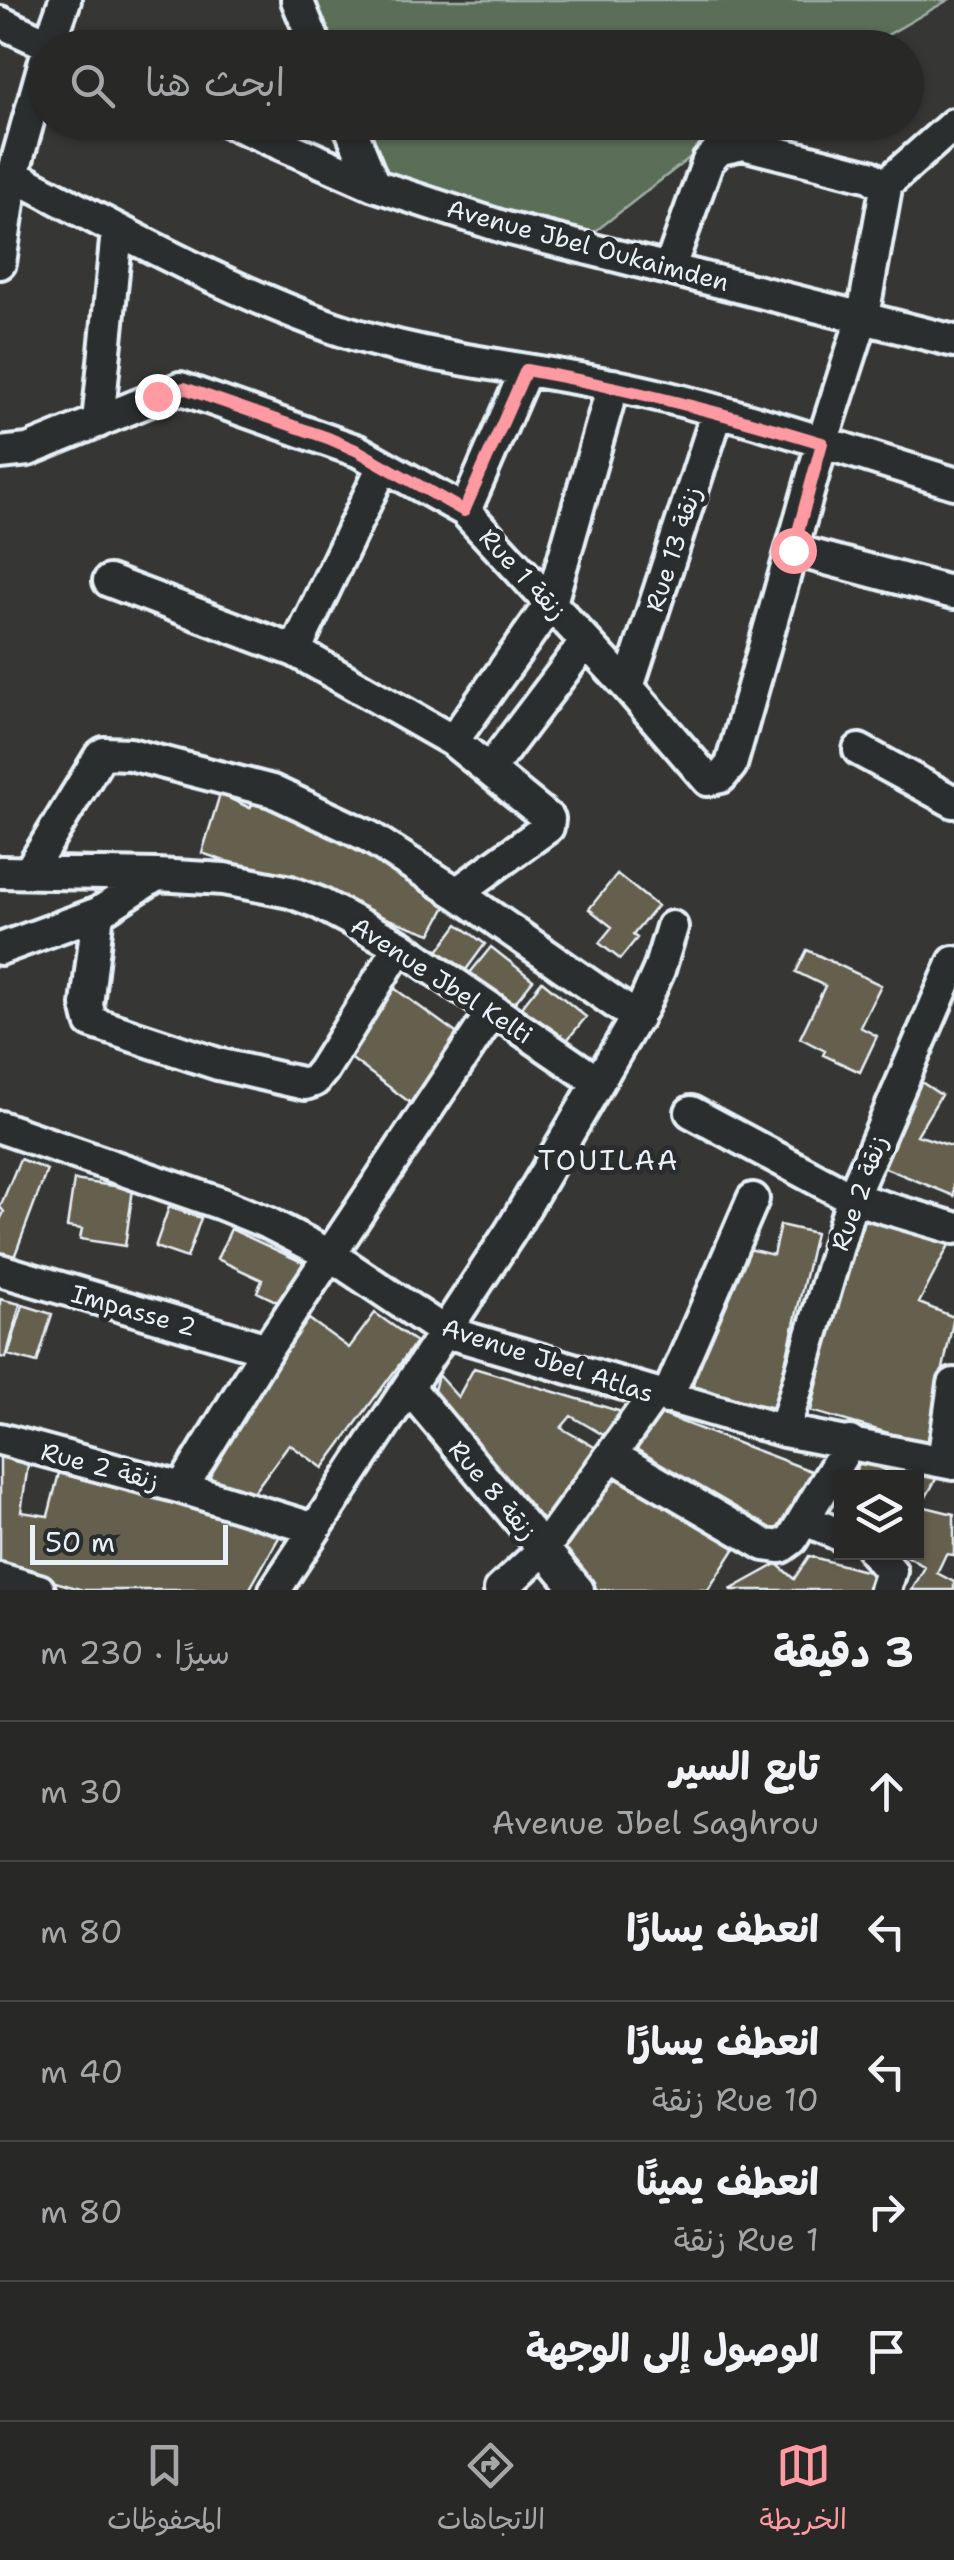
<!DOCTYPE html>
<html lang="ar">
<meta charset="utf-8">
<style>
body{margin:0;font-family:"Shantell Sans","Playpen Sans Arabic",sans-serif;background:#30312f;color:#f1f3f6;direction:rtl}
.controls{position:absolute;right:30px;bottom:30px;display:grid;overflow:hidden;border-radius:0px;box-shadow:0 2px 8px #0004}
.controls button{width:90px;height:90px;display:grid;place-items:center;padding:0;border:0;border-bottom:2px solid #444544;background:#282927;color:#f1f3f6;font:50px sans-serif}
.scale{position:absolute;left:30px;bottom:25px;width:198px;box-sizing:border-box;padding-left:10px;border:5px solid #e8f1f8;border-top:0;font-size:28px;line-height:35px;white-space:nowrap;color:#e8f1f8;-webkit-text-stroke:8px #2a2d2e;paint-order:stroke}
.stop{position:absolute;width:30px;height:30px;margin:-22px;border:8px solid #ff9aa2;border-radius:50%;background:#fff}
.stop.end{background:#ff9aa2;border-color:#fff;box-shadow:0 2px 10px #0008}
.list{margin:0;padding:0;list-style:none}
h2{display:flex;justify-content:space-between;align-items:center;height:130px;margin:0;padding:0 40px;font-size:42px}
h2 small{font-size:32px;font-weight:400;color:#a5a6a7}
.list li{display:grid;grid-template-columns:65px 1fr auto;gap:30px;align-items:center;box-sizing:border-box;height:140px;padding:0 40px;border-top:2px solid #444544}
.list b{display:block;font-size:38px;white-space:nowrap}
.list p{margin:0;font-size:32px;white-space:nowrap;color:#a5a6a7}
.list em{font-size:32px;font-style:normal;color:#a5a6a7}
.icon{flex:none;width:55px;height:55px;fill:none;stroke:currentColor;stroke-width:2;stroke-linecap:round;stroke-linejoin:round}
.map{position:relative;flex:none;width:954px;height:1590px;overflow:hidden;direction:ltr}
.search{position:absolute;background:#282927;box-shadow:0 2px 8px #0004;left:30px;right:30px;top:30px;height:110px;display:flex;align-items:center;gap:25px;box-sizing:border-box;padding:0 35px;border-radius:55px;color:#a5a6a7;font-size:38px}
.sheet{height:830px;background:#282927}
nav{display:flex;justify-content:space-around;align-items:center;box-sizing:border-box;height:140px;border-top:2px solid #444544;background:#282927;font-size:28px;color:#a5a6a7}
nav a{display:grid;justify-items:center;gap:5px}
nav .on{color:#ff9aa2}
.map>svg:first-child{display:block}
.green{fill:#5a6e59;stroke:#a1b0a8;stroke-width:2.5}
.building{fill:#655f4e;stroke:#e8f1f8;stroke-width:2.5}
.lines{fill:none;stroke-linecap:round;stroke-linejoin:round}
.street-casing{stroke:#e8f1f8;stroke-width:38}
.street{stroke:#2a2d2e;stroke-width:30}
.route{stroke:#ff9aa2;stroke-width:12}
.labels{text-anchor:middle;stroke-width:10;stroke-linejoin:round;paint-order:stroke}
.street-label{font-size:25px;fill:#e8f1f8;stroke:#2a2d2e}
.neighbourhood-label{font-size:28px;letter-spacing:2.5px;fill:#e8f1f8;stroke:#2a2d2e}
</style>
<div class="map">
<svg width="954" height="1590" viewBox="0 0 954 1590">
<rect width="100%" height="100%" fill="#363734"/>
<filter id="ink" filterUnits="userSpaceOnUse"><feTurbulence type="fractalNoise" baseFrequency=".01" numOctaves="2"/><feDisplacementMap in="SourceGraphic" scale="20" xChannelSelector="R" yChannelSelector="G"/><feConvolveMatrix kernelMatrix="1 2 1 2 8 2 1 2 1" color-interpolation-filters="sRGB"/></filter>
<g filter="url(#ink)">
<path class="green" d="M305,0H948L865,48L324,47Z
M354,123H734L592,234L374,173Z"/>
<path class="building" d="M220,794L250,808L255,799L450,899L431,934L202,853Z
M617,874L657,906L633,935L637,938L620,959L599,943L612,927L589,909Z
M458,924L485,944L460,978L433,958Z
M491,947L533,980L509,1010L465,979Z
M807,950L881,985L860,1027L877,1036L860,1072L823,1055L825,1051L800,1038L825,986L796,972Z
M542,981L586,1017L559,1050L515,1015Z
M387,983L463,1038L412,1104L337,1048Z
M909,1074L941,1095L917,1135L954,1147V1196L873,1163Z
M20,1159L47,1170L10,1268L0,1264V1220L4,1212L0,1207Z
M74,1180L133,1189L125,1246L80,1239L82,1229L67,1227Z
M169,1207L201,1218L187,1258L155,1247Z
M857,1218L952,1239L919,1303L954,1317L927,1444L811,1411Z
M780,1225L815,1233L775,1408L692,1389L709,1317L720,1319L737,1246L773,1255Z
M231,1229L304,1263L284,1305L257,1292L262,1280L217,1259Z
M0,1299L20,1304L6,1358L0,1357Z
M23,1305L52,1314L37,1363L8,1355Z
M375,1313L416,1342L323,1468L289,1444L245,1504L198,1470L309,1319L349,1348Z
M474,1368L632,1415L617,1443L571,1416L561,1428L603,1452L546,1530L432,1398L438,1375L458,1397Z
M653,1411L819,1474L783,1541L628,1446Z
M0,1453L28,1465L21,1512L48,1516L59,1473L282,1532L249,1590H83L0,1566Z
M862,1459L897,1476L930,1471L936,1479L921,1506L954,1514V1555L946,1554L937,1573L954,1582V1590H912L925,1567L900,1552H916V1478H851Z
M619,1471L737,1545L708,1590H592L558,1555Z
M809,1556L887,1577L877,1590H730L777,1564L794,1579Z"/>
<g class="lines">
<g class="street-casing">
<path id="street" d="M297,0L317,48
M0,22L56,48
M48,48L65,0
M230,122L374,185L506,228L954,341
M348,122L374,185
M13,175C118,230 223,288 335,328C423,359 520,366 611,385C727,408 840,449 954,483
M885,185L954,124
M0,263L13,175L48,50
M98,422L117,231
M0,453L28,450L180,388L358,451L465,511L628,687L708,780L721,777L731,765L822,443L863,316L886,188L870,176L743,144L720,149L708,161L670,267
M465,511L526,370
M793,550L954,593
M109,581L295,651L453,741L549,819L548,827L457,893
M295,651L383,466
M628,687L718,411
M453,741L551,603L613,385
M859,750L954,802
M489,770L585,643
M0,872L157,875
M29,872L100,756L104,753L130,754L272,791L368,836L457,893L637,1018
M98,913L87,1005L91,1022L218,1064L305,1084L314,1081L323,1070L400,946
M0,949L98,913L157,875L224,879L290,892L317,902L400,946L598,1082
M691,1112L852,1198L954,1228
M0,1127L219,1203L268,1223L332,1256L443,1331L784,1431L954,1464
M0,1270L267,1349
M409,1388L578,1590
M667,1398L753,1199
M784,1431L852,1198L954,962
M0,1439L182,1488L315,1529
M611,1455L765,1545L781,1547L792,1539L850,1442
M943,1461L954,1384
M182,1488L267,1349L493,1011
M804,1519L842,1536
M874,1552L891,1571L885,1590
M0,1579L39,1590
M275,1590L511,1231L643,1006L659,970L672,927
M500,1590L543,1550L654,1395"/>
</g>
<use href="#street" class="street"/>
</g>
</g>
<g class="lines" filter="url(#ink)">
<path class="route" d="M157,396L184,388L328,438L358,451L464,511L526,370C627,388 724,413 822,443L793,550"/>
</g>
<g class="labels">
<g class="street-label">
<text transform="translate(588 245) rotate(15)" y="9">Avenue Jbel Oukaimden</text>
<text transform="translate(673 549) rotate(-72)" y="9">Rue 13 زنقة</text>
<text transform="translate(523 574) rotate(47)" y="9">Rue 1 زنقة</text>
<text transform="translate(442 980) rotate(33)" y="9">Avenue Jbel Kelti</text>
<text transform="translate(859 1193) rotate(-70)" y="9">Rue 2 زنقة</text>
<text transform="translate(134 1310) rotate(16)" y="9">Impasse 2</text>
<text transform="translate(548 1360) rotate(18)" y="9">Avenue Jbel Atlas</text>
<text transform="translate(100 1466) rotate(15)" y="9">Rue 2 زنقة</text>
<text transform="translate(493 1490) rotate(50)" y="9">Rue 8 زنقة</text>
</g>
<g class="neighbourhood-label">
<text x="609" y="1170">TOUILAA</text>
</g>
</g>
</svg>
<div class="controls">
<button><svg class="icon" aria-label="layers" viewBox="0 0 24 24"><path d="M12 4l9 5-9 5-9-5zM3 14l9 5 9-5"/></svg></button>
</div>
<div class="scale">50 m</div>
<div class="stop" style="left:793px;top:550px"></div>
<div class="stop end" style="left:157px;top:396px"></div>
<div class="search"><svg class="icon" aria-label="search" viewBox="0 0 24 24"><circle cx="10" cy="10" r="6"/><path d="M15 15l6 6"/></svg>ابحث هنا</div>
</div>
<section class="sheet">
<h2>3 دقيقة<small>سيرًا · 230 m</small></h2>
<ul class="list">
<li><svg class="icon" aria-label="ahead" viewBox="0 0 24 24"><path d="M12 20V5M6 11l6-6 6 6"/></svg><div><b>تابع السير</b><p>Avenue Jbel Saghrou</p></div><em>30 m</em></li>
<li><svg class="icon" aria-label="left" viewBox="0 0 24 24"><path d="M17 20v-9H6M10 6l-5 5 5 5"/></svg><div><b>انعطف يسارًا</b></div><em>80 m</em></li>
<li><svg class="icon" aria-label="left" viewBox="0 0 24 24"><path d="M17 20v-9H6M10 6l-5 5 5 5"/></svg><div><b>انعطف يسارًا</b><p>Rue 10 زنقة</p></div><em>40 m</em></li>
<li><svg class="icon" aria-label="right" viewBox="0 0 24 24"><path d="M7 20v-9h11M14 6l5 5-5 5"/></svg><div><b>انعطف يمينًا</b><p>Rue 1 زنقة</p></div><em>80 m</em></li>
<li><svg class="icon" aria-label="arrive" viewBox="0 0 24 24"><path d="M6 21V4h12l-3 4 3 4H6"/></svg><div><b>الوصول إلى الوجهة</b></div></li>
</ul>
</section>
<nav>
<a class="on"><svg class="icon" aria-label="map" viewBox="0 0 24 24"><path d="M3 6l6-2 6 2 6-2v14l-6 2-6-2-6 2zM9 4v14M15 6v14"/></svg>الخريطة</a>
<a><svg class="icon" aria-label="directions" viewBox="0 0 24 24"><path d="M12 3l9 9-9 9-9-9zM9 14v-3h6M13 9l2 2-2 2"/></svg>الاتجاهات</a>
<a><svg class="icon" aria-label="saved" viewBox="0 0 24 24"><path d="M7 4h10v16l-5-4-5 4z"/></svg>المحفوظات</a>
</nav>
